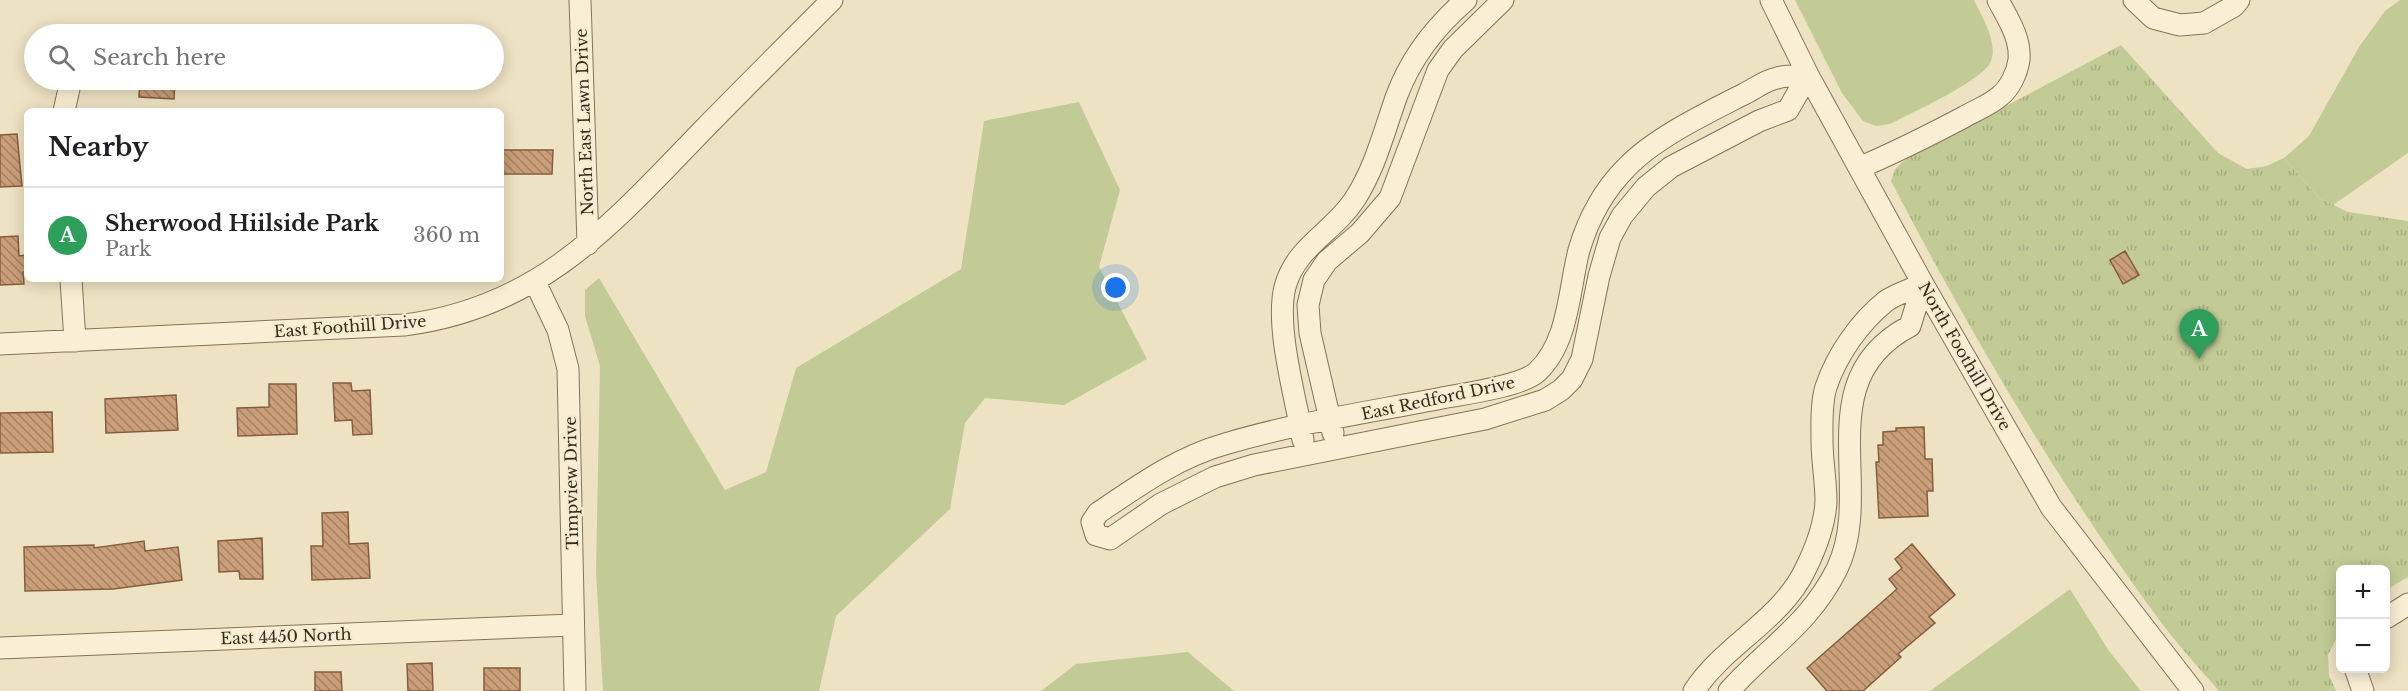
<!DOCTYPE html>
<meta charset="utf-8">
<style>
body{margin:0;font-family:"Libre Baskerville",serif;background:#f6f6f6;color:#202124}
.controls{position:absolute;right:18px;bottom:18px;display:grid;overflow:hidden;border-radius:9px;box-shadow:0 3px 15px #0003}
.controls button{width:54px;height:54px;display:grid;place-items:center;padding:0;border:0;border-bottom:2px solid #e0e0e0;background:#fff;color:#202124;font:30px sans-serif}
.you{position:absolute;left:1116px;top:288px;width:21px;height:21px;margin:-15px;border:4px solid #fff;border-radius:50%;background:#1a73e8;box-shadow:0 0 0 9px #1a73e833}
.badge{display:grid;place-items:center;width:39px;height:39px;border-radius:50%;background:#942f2b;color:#fff;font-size:20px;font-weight:700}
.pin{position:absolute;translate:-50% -50px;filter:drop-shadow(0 2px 3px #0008)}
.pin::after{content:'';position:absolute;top:32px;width:21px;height:18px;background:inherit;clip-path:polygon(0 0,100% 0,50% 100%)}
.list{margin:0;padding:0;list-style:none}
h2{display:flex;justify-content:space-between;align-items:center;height:78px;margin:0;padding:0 24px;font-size:26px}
h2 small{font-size:20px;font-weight:400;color:#757577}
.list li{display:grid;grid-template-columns:39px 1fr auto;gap:18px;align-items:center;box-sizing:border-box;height:96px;padding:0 24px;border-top:2px solid #e0e0e0}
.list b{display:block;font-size:22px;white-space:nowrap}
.list p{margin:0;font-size:20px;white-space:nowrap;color:#757577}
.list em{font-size:20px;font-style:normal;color:#757577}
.icon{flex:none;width:33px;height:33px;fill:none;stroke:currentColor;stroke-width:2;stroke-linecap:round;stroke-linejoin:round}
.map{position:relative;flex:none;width:2408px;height:691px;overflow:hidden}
.search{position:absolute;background:#fff;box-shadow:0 3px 15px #0003;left:24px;top:24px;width:480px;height:66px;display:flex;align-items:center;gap:15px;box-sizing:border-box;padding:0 21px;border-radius:33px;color:#757577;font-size:22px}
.panel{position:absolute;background:#fff;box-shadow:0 3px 15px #0003;left:24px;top:108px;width:480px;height:174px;border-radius:9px}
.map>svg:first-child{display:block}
.grass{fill:#c2cb96}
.park{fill:url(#park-tufts)}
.building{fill:url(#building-back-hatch);stroke:#855e40;stroke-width:1.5}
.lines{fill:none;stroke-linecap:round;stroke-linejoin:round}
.minor-casing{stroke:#867359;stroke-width:23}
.minor{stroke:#f8efd5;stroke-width:21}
.labels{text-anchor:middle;stroke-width:4.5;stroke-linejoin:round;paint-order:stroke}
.street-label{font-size:16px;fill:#362b1d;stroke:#f4ecd1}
</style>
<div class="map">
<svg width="2408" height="691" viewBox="0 0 2408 691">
<defs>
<pattern id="park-tufts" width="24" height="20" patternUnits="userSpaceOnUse" patternTransform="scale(1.5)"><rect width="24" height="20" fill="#c2cb96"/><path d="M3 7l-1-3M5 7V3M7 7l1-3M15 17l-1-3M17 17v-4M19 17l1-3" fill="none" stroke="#a7ae81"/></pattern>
<pattern id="building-back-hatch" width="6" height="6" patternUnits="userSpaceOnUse" patternTransform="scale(1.5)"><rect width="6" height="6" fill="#ca9e78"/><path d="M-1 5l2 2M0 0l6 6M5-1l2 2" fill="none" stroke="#a58162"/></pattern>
</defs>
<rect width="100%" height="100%" fill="#ede2c2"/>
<path class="grass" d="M1795,0H1974C1982,17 1998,42 1991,61C1983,81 1911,113 1890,124L1876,126L1863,121L1842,93Z
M2400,0H2408V153L2333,205L2319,198L2284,158L2309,136L2359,47L2385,11Z
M1079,102L1120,190L1099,267L1147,359L1064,405L985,398L965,423L950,509L836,616L819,691H603L596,572L600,366L585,316V290L599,278L725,490L766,472L796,368L961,269L984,121Z
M2070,589L2109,651L2141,691H1930Z
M1188,652L1234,691H1041L1076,664Z"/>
<path class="park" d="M2121,45L2218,153L2247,169L2267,166L2284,158L2319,198L2348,212L2408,221V577L2386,590V570H2340V631L2328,655L2329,675L2336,691H2219C2199,668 2178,645 2160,621C2058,483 1970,333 1891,181L1895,169L1906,159Z"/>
<path class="building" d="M140,80H175L174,99L139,97Z
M17,134L22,186L0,187V135Z
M503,150H553L552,174H503Z
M18,236L19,256L26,255L27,272H23L24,284L0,285V237Z
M2125,251L2139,275L2123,284L2110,260Z
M333,383H351L352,391L370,390L372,434L353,435L352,420L335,421Z
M269,384H296L297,434L238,436L237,408L269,407Z
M176,395L178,430L106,433L105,399Z
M52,412L53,452L0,453V413Z
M1924,427L1925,459H1932L1933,491H1927L1928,516L1879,518L1876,462H1879L1878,445H1883V432L1896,431V428Z
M348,512L349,544L368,543L370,578L312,580L311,546H323L322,513Z
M262,538L263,579H240L239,571L219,572L218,541Z
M144,541L145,551L178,547L182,580L113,589L25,591L24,547L94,545V548Z
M1912,544L1955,595L1929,617L1935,623L1898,654L1901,657L1863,691H1827L1807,668L1897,589L1889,579L1902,568L1895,559Z
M432,663L433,691H408L407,664Z
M484,668H520V691H484Z
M315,672H341L342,691H315Z"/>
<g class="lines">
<g class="minor-casing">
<path id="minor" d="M580,0L588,244
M1771,0L1808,75L1923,284L2051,507L2193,691
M2134,0L2153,18L2180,25L2204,23L2234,6L2239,0
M1808,75L1788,110L1759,121L1671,167L1646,187L1622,216L1610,238L1599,276L1582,359L1572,379L1561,390L1545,400L1485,419L1254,465L1215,477L1161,504L1110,539L1096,535L1092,522L1098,513C1138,486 1178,457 1225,444C1295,423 1370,412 1442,398C1464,394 1522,386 1537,372C1569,343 1569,288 1579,250C1588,220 1604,190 1626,168C1654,138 1707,113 1744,94C1754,89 1766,80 1777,78C1786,75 1798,76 1808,75Z
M64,111L71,80
M1861,167C1896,152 1930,135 1964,117C1976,110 1990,105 2000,96C2010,88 2017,73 2019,60C2021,38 2008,19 1998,0
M71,279L75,341
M535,282L558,330L568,369L575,691
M0,344L404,325C541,308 613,223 703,130C746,86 789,43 832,0
M1333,433L1310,333L1308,305L1314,280L1327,261L1360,233L1390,198L1438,70L1453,49L1503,0
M1303,440C1296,399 1275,327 1285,287C1296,246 1334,232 1355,199C1376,166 1384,131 1397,95C1411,58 1437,25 1466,0
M2386,618L2408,604
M0,648L573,625
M2355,668L2363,691
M1694,691C1724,645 1781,620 1805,570C1815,550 1825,524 1826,501C1826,481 1822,461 1822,441C1822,424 1821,403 1826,387C1837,354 1860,322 1886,301C1896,294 1912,289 1923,284L1910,326C1807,380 1876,489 1837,569C1809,625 1768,647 1729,691"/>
</g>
<use href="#minor" class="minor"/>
</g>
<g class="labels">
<g class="street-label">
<text transform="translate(584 122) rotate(-92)" y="6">North East Lawn Drive</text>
<text transform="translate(350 326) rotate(-4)" y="6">East Foothill Drive</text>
<text transform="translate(1965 356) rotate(60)" y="6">North Foothill Drive</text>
<text transform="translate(1438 398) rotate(-12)" y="6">East Redford Drive</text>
<text transform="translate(571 483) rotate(-91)" y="6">Timpview Drive</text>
<text transform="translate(286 636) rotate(-2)" y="6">East 4450 North</text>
</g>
</g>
</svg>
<div class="controls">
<button>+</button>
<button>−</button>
</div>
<div class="you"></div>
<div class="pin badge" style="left:2199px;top:359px;background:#2e9e5b">A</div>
<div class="search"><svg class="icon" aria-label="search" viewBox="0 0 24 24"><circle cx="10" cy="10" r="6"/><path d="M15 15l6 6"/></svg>Search here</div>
<section class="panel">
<h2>Nearby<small></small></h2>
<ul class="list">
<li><span class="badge" style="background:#2e9e5b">A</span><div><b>Sherwood Hiilside Park</b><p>Park</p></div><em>360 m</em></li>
</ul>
</section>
</div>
